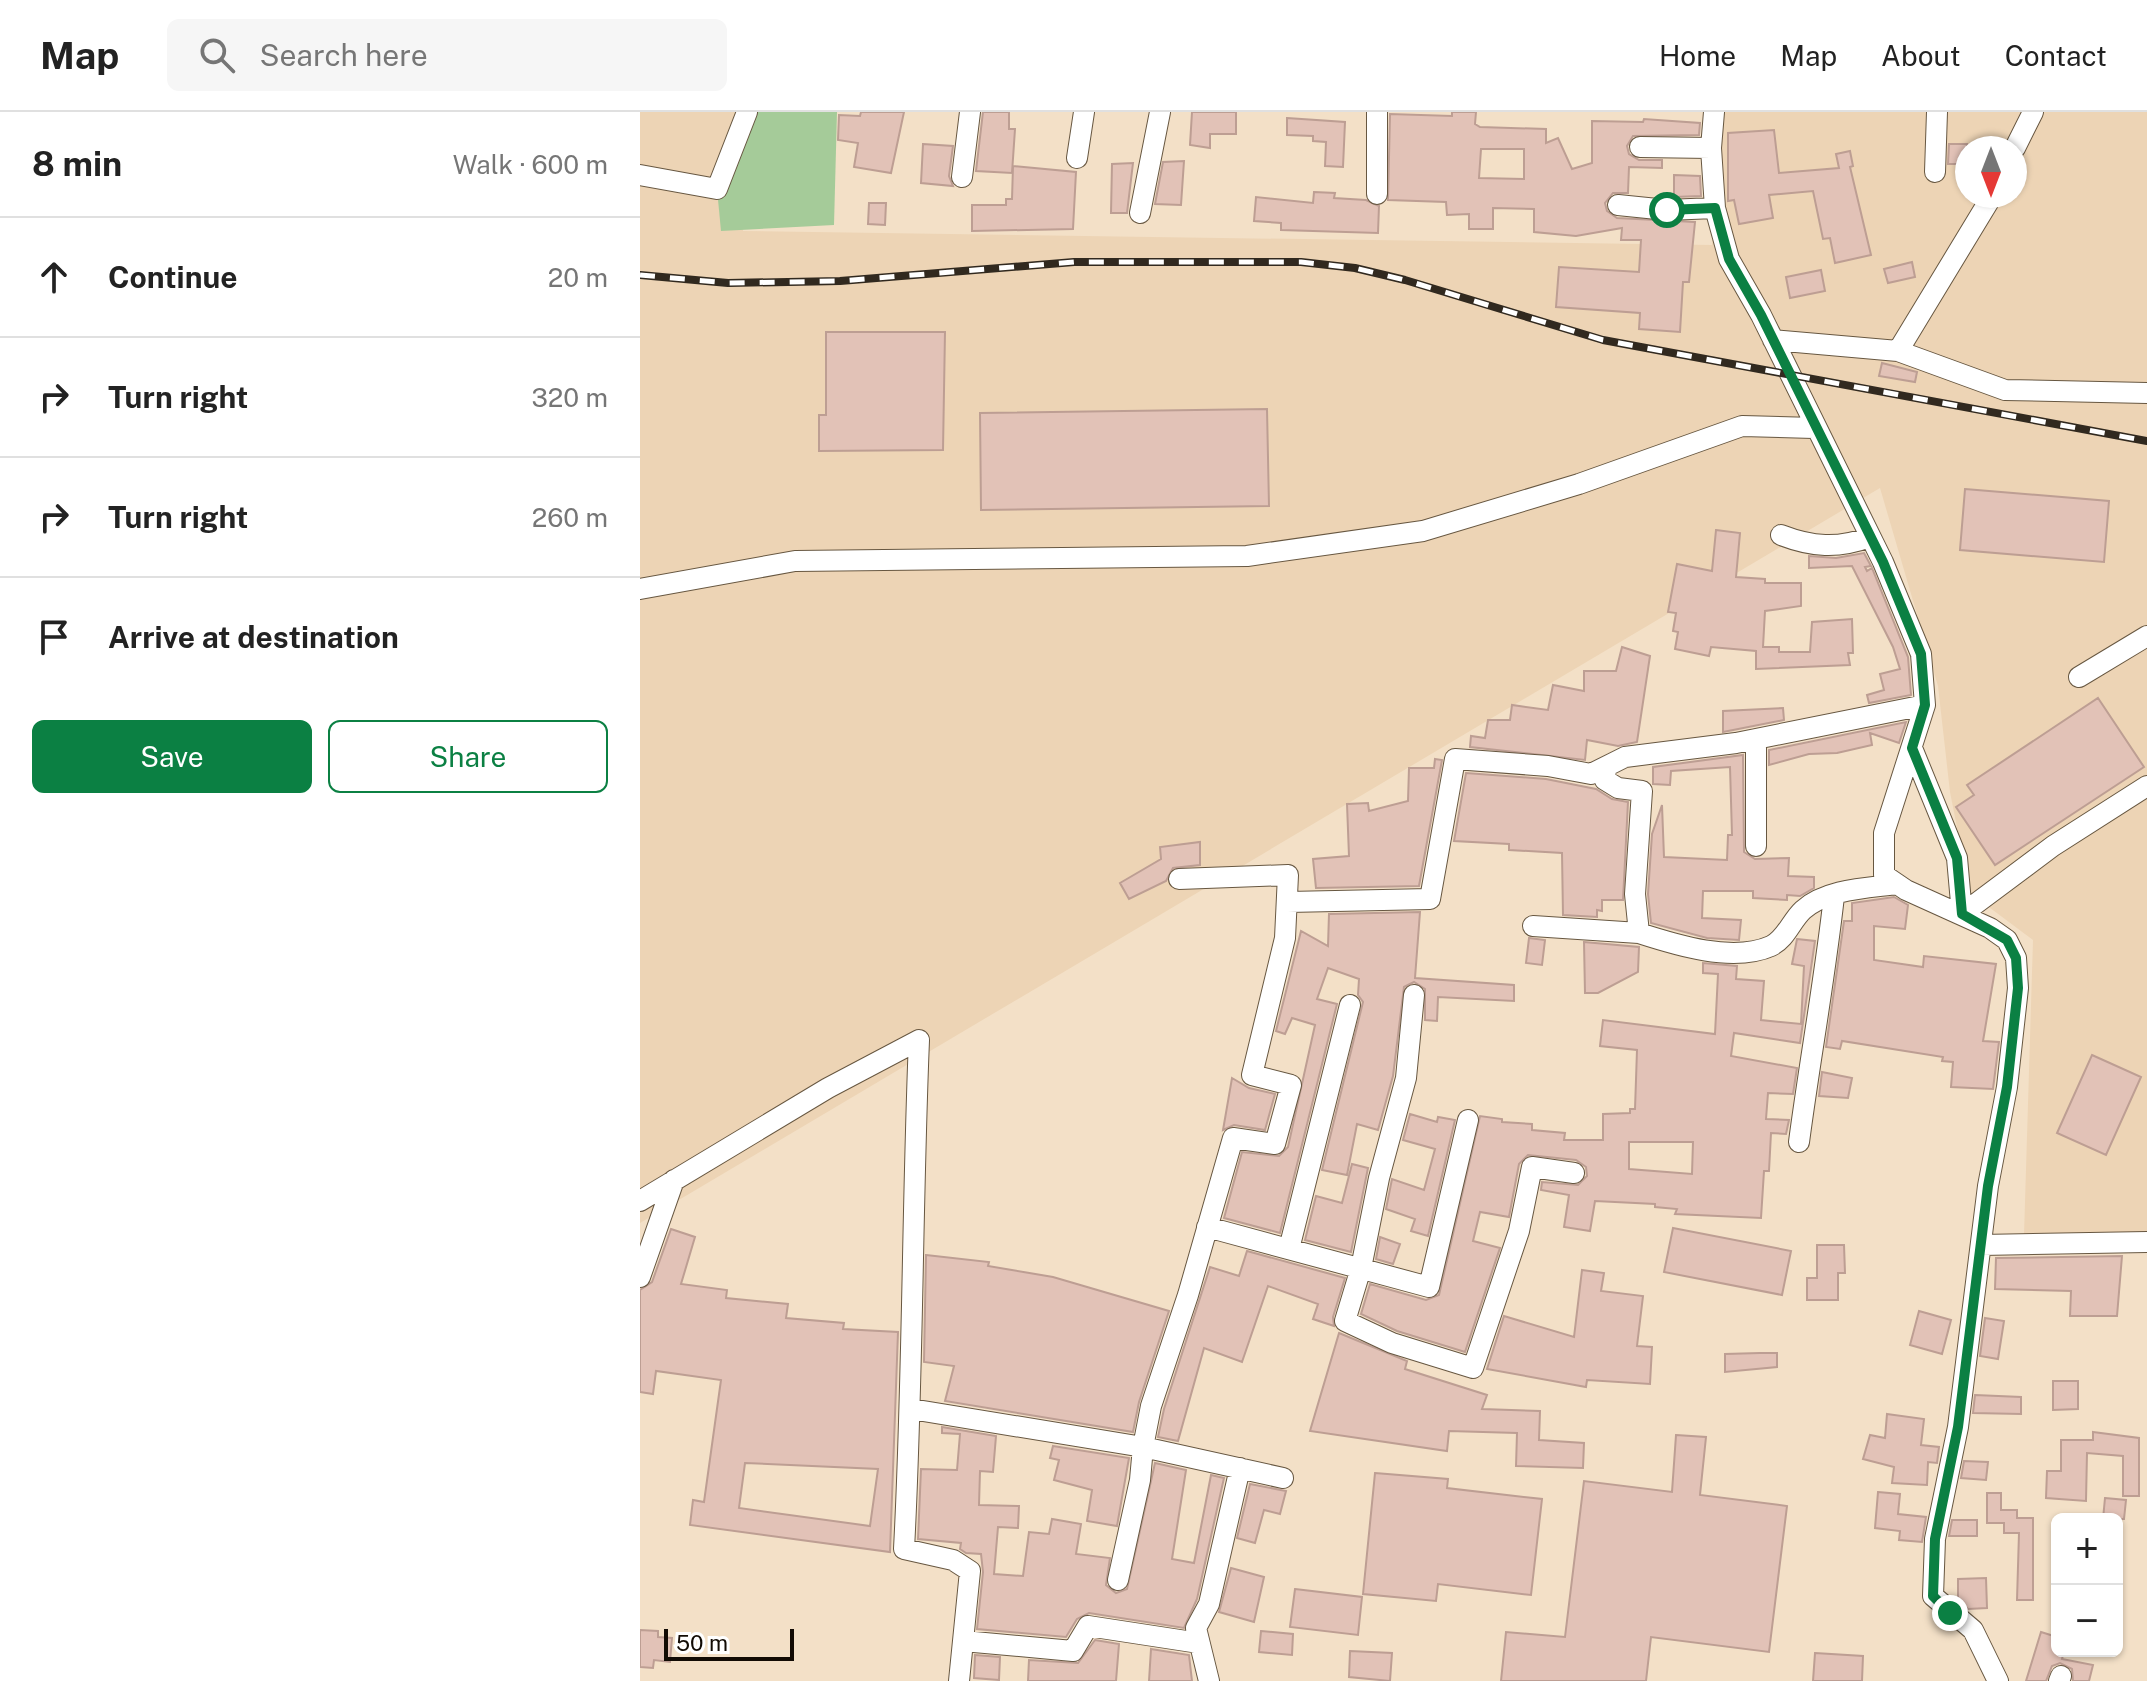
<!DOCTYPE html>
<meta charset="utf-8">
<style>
body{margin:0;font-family:"Public Sans",sans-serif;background:#f6f6f6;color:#222}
.controls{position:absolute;right:24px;bottom:24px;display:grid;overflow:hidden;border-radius:12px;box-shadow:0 2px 6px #0004}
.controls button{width:72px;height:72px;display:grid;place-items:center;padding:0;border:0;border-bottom:2px solid #e0e0e0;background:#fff;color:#222;font:40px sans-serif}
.compass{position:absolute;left:1315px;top:24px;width:72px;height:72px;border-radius:50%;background:#fff;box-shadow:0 2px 6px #0004;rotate:180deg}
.scale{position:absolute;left:24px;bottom:20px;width:130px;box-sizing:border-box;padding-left:8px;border:4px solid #120b04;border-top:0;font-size:22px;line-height:28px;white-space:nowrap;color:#120b04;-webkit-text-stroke:6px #fff;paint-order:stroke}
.stop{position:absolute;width:24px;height:24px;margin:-18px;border:6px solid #0b8043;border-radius:50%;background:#fff}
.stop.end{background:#0b8043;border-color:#fff;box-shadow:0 2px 8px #0008}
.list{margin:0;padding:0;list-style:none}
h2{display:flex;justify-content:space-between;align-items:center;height:104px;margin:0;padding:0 32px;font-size:34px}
h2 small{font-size:26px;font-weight:400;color:#767676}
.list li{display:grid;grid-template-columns:52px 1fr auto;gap:24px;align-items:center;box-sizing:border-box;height:120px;padding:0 32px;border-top:2px solid #e0e0e0}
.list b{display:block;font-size:30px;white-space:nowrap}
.list em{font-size:26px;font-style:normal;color:#767676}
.actions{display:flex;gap:16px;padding:24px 32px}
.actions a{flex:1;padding:18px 0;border:2px solid #0b8043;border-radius:12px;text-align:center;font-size:28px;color:#0b8043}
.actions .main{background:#0b8043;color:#fff}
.icon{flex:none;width:44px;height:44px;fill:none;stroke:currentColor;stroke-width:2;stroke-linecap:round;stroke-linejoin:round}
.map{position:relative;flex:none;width:1507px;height:1569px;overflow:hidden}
header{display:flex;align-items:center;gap:48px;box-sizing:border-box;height:112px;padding:0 40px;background:#fff;border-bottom:2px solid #e0e0e0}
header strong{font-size:38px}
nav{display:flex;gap:44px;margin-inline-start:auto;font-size:28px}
.search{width:560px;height:72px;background:#f6f6f6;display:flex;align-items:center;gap:20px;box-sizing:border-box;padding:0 28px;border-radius:12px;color:#767676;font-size:30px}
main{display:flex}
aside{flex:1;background:#fff}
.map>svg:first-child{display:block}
.built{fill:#edd4b5;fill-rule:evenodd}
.green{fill:#a5cb99}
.building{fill:#e2c2b7;stroke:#bd9e93;stroke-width:2;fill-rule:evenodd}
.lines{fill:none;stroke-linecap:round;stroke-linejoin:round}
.minor-casing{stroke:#675741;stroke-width:22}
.minor{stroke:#fff;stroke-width:20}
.rail-casing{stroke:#31291f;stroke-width:8}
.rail{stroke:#fff;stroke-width:5;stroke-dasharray:15;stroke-linecap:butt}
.route{stroke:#0b8043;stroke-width:10}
</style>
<header>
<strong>Map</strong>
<div class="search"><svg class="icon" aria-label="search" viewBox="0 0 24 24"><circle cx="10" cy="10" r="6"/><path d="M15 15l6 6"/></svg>Search here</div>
<nav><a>Home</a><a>Map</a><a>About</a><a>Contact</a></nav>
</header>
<main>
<aside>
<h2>8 min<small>Walk · 600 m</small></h2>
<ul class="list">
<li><svg class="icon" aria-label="ahead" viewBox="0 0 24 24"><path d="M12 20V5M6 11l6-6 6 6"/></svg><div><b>Continue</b></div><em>20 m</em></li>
<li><svg class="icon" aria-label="right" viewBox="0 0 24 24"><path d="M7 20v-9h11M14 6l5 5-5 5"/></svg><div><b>Turn right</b></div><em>320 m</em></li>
<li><svg class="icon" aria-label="right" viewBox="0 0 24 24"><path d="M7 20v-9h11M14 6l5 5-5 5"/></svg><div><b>Turn right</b></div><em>260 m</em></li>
<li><svg class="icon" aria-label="arrive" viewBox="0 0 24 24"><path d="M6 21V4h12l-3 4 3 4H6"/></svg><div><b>Arrive at destination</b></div></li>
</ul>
<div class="actions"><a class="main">Save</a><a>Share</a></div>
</aside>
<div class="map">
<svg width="1507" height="1569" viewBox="0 0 1507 1569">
<rect width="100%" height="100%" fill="#f3e0c7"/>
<path class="built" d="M0,0H107L103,119L1072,133L1083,0H1507V1123H1384L1393,828L1330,781L1310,680L1298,574L1240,376L0,1111ZM1327,36H1375V84H1327Z"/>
<path class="green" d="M109,0H197L194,113L81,119L77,77Z"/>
<path class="building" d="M221,0H264L251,61L214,55L218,31L198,28L199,3L220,4Z
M343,0H369V17H375L372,61L336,59Z
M552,0H596V22H570V36L550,33Z
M812,0H836L835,12L840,15L906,17V31L918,26L932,57L952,51V9L1003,10L1004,7L1060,11L1059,23L993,24L987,34L989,42L999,48H1022V56L989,55L988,81H973L965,91L967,99L977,106L1055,110L1049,170H1043L1040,220L999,217L1000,201L916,195L919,155L999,160L1001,128H981L982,116L936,124L894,120V97L853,96V117H829V102L807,103L806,90L748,88L750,2L812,4ZM841,37H884V67L839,66Z
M647,6L705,10L703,55L685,54L686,30L673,29V24L647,23Z
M1134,18L1139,61L1199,56L1196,42L1210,39L1213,54L1210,55L1231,143L1195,151L1190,126L1183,127L1173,79L1129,83L1133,106L1099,112L1094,88L1088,89V21Z
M283,32L313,34L309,64L313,74L281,71Z
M1309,32H1327V52H1308Z
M544,49L541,93L515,92L523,50Z
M493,51L487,101H471L472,52Z
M373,54L436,60L433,117L332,119V93H366V87H372Z
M1034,63L1060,64L1061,84L1034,85Z
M674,80L695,81L694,86L726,88L739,94L738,121L641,118V111L614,109L616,85L673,91Z
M229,91H246L245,113L228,112Z
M1272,150L1275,165L1248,171L1244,157Z
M1181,158L1185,179L1150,186L1146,165Z
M186,220H305L303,338L179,339V303H186Z
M1242,251L1277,260L1275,270L1239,264Z
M627,297L629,394L341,398L340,301Z
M1325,377L1469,389L1464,450L1320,438Z
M1076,418L1100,421L1096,465L1125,467V471H1161V494L1125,499L1123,535H1139V540H1170L1172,510L1212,507L1213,541H1208L1210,553L1116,557V539L1071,535L1069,544L1035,537L1038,520L1033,519L1036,501L1028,500L1037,452L1072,459Z
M1224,441L1231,454L1225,455L1227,459L1232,456L1268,545L1271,583L1229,591L1227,583L1244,578L1240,562L1260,557L1253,535L1212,454L1169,456V444L1196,446Z
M982,535L1010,544L997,630L978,634L947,628L945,648L830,635L831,624L845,626L848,608H870L872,593L908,598L913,573L944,579V559H976Z
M1458,586L1504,655L1355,753L1316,695L1334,683L1327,673Z
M1143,596L1144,608L1083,620V599Z
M1266,610L1259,631L1230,621L1232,633L1197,641L1169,642L1129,653V638Z
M1103,643L1104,740L1115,747L1149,746L1148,764L1174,765V776L1160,784L1147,783V788L1113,786V779H1063L1062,806L1101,808L1099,828L1067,826L1011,811L1008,782L1012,722L1022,693L1024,745L1087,748L1088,723H1092L1090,655L1031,659L1030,673L1013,672V655Z
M795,647L802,648L779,774L676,776L673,747L709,744L707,692L728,691L729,699L768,689L769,656H794Z
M826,661L906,667L956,677L972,687L988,690L983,788H962V799L957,798V805L923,803L922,741L869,738V732L814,729Z
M560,730V753L533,756L526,769L489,787L480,771L521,747L520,735Z
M1254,785L1268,793L1265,817L1234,814V848L1283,855L1284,844L1356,852L1343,929L1359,930L1353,977L1311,975L1313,950L1302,949L1303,945L1202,929L1200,937L1186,935L1204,809H1212V791Z
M780,800L775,866L874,873V889L798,885L797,909L785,908V877L774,870L764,875L753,964L738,1018L717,1012L707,1063L682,1058L723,890L718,883L719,867L688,856L677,887L697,892L640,1121L584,1106L602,1040L639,1044L648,1035L675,913L652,906L645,922L636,919L661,819L688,834L689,802Z
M889,826L905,828L902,853L886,851Z
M1157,827L1175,829L1160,931L1094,921L1091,944L1157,956L1153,982L1128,981L1126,1007L1149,1008L1146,1022L1131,1021L1129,1059H1124L1121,1106L1035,1102L1037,1097L1015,1095V1092L955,1089L950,1119L924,1115L929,1083L901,1078L902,1070L938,1073L947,1064L946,1055L936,1048L888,1043L879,1052L869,1105L840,1100L833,1129L860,1136L825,1240L757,1219L721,1202L730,1172L786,1188L799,1183L840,1004L862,1007V1010L892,1012V1018L925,1021L924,1028H963V1002L990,1001V997H995L997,938L960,934L963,908L1075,922L1078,862L1063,861V851L1097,854L1096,867L1124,869L1121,908L1161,912L1164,854L1152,852ZM989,1030H1053L1052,1062L989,1057Z
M944,830L999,835L998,860L958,881H945Z
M1452,943L1501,965L1466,1043L1417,1021Z
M1182,960L1212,966L1208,986L1179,984Z
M592,966L609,976L635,982L625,1018L594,1013L583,1018Z
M770,1002L797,1010L798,1005L815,1008L788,1124L771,1119L775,1107L746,1097L752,1067L784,1078L795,1037L763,1028Z
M712,1052L728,1056L711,1140L665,1128L676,1084L702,1091Z
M1033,1116L1151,1139L1142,1183L1024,1160Z
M31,1117L55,1125L41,1172L87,1178L86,1186L148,1192L146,1206L204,1211L203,1217L258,1220L250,1440L50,1413L53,1388L64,1390L81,1268L16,1259L13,1282L0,1280V1178L12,1170ZM105,1351L238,1357L230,1414L99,1396Z
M740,1125L760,1132L753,1152L736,1147Z
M1177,1133H1204L1205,1161H1198V1188H1167V1166H1177Z
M607,1139L705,1166L693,1205L694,1214L673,1207L678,1192L628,1174L602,1250L564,1236L538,1329L518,1325L524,1297L570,1155L599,1164Z
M286,1143L349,1150L348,1154L413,1165L529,1199L499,1290L493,1320L305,1289L314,1254L284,1250Z
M1482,1144L1477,1204H1430L1431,1179L1355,1177L1356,1146Z
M942,1158L964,1161L961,1179L1003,1184L997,1234L1012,1235L1010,1272L947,1268L946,1275L847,1257L864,1204L934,1225Z
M1279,1199L1311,1208L1302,1242L1270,1233Z
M1345,1206L1364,1209L1358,1247L1340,1244Z
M699,1221L767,1249L765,1257L847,1283L842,1297L900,1299L899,1328L944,1331L943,1356L876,1354L877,1321L809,1319L807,1339L670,1319Z
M1120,1241H1137V1255L1085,1260V1242Z
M1413,1269H1438V1297L1413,1298Z
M1335,1283L1381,1285V1302L1333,1301Z
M1247,1302L1284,1307L1281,1333L1299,1335L1297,1351L1288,1350L1287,1373L1252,1371L1254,1355L1223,1347L1230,1323L1245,1326Z
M302,1315L356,1324L353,1360L340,1359L339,1393L379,1394L378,1416L358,1415L354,1462L383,1464L389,1420L409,1422L412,1407L441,1412L436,1442L470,1446L466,1473L476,1481L487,1477L515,1351L546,1358L532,1447L554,1451L571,1363L584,1366L557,1487L544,1516L449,1501L437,1507L426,1525L337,1517L343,1460L341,1442L326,1441L320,1437L321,1431L278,1427L281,1357L317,1358L320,1322L302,1321Z
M1453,1320L1499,1326V1384H1483V1344L1447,1341L1446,1389L1406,1386L1407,1359H1421V1328H1453Z
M1036,1323L1066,1325L1060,1383L1147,1394L1129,1540L1011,1525L1006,1569H861L866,1520L925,1525L944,1369L1032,1380Z
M413,1334L489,1346L477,1414L447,1409L452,1378L414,1368L419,1348L410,1346Z
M1324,1349L1348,1350L1346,1368L1321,1366Z
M735,1361L808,1367L807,1376L902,1387L891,1483L798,1472L796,1489L723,1482Z
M610,1372L646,1379L640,1402L624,1398L615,1431L597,1426Z
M1238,1380L1260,1382L1258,1402L1286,1405L1282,1430L1259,1428L1260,1419L1235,1416Z
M1347,1381H1361V1398H1377V1406H1393V1488H1377L1379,1421H1364V1411H1347Z
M1465,1386L1486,1388L1484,1407H1463Z
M1312,1408H1337V1424H1309Z
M591,1456L624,1465L614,1510L579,1500Z
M1346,1466L1347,1496L1328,1497L1318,1488V1467Z
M655,1477L722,1485L718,1523L650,1515Z
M0,1518L18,1519V1525L32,1526L30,1550L14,1548L13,1556L0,1555Z
M621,1519L653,1522L652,1543L619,1540Z
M1401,1520L1417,1525V1539H1424L1422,1547L1453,1553L1449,1569H1433L1432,1557L1420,1551L1412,1554L1406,1569H1386Z
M455,1528L479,1532L476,1569H388L389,1548L438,1551Z
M511,1537L549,1543L552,1569H509Z
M710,1539L752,1541L750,1569L709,1565Z
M1175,1541L1223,1544L1222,1569H1173Z
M335,1543L360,1545L359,1568L334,1566Z"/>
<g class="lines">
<g class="minor-casing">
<path id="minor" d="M1074,0L1071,36L1075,96L1089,147L1121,203L1243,450L1281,542L1285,593L1244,721V763L1266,778L1350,816L1367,828L1376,846L1378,876L1367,975L1348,1074L1318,1315L1295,1427L1293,1484L1333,1518L1358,1569
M1000,35L1071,36
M1375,36L1393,0
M437,46L444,0
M1295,60L1297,0
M0,63L77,77L107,0
M322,65L330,0
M737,82V0
M978,93L1027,98L1075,96
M500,101L520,0
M1133,228L1258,239L1352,84
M1258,239L1365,278L1507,281
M1141,423C1172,435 1198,437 1230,425
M0,477L155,449L607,444L783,419L939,372L1102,314L1174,316
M1439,565L1507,524
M1116,627V734
M1272,636L1317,746L1322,802L1413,734L1507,674
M648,790L790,787L815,647L908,654L951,662L985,645L1096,631L1285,593
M893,814L999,821L995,782L1002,679L978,676L965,668L966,655
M999,821C1036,833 1093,851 1131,834C1146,827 1151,809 1163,798C1186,777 1228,776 1257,772
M774,883L766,966L739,1066L721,1156L705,1209L752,1231L833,1256L879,1119L892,1055L934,1061
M1159,1030C1170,947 1185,866 1194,784
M0,1089L188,976L279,928C272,1098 273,1268 264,1437L313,1448L330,1459L319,1569
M567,1115L789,1175L828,1008
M1341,1133L1507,1130
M649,1137L710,893
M0,1165L34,1068
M271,1297L503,1335L511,1294L548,1183L593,1026L635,1032L651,973L612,963L645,826L648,763L539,767
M478,1468L500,1368L503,1335L643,1366
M323,1529L433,1539L448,1514L559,1531
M569,1569L556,1516L569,1492L600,1356
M1419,1569L1421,1564"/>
</g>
<use href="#minor" class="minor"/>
<g class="rail-casing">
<path id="rail" d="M0,163L88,171L200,169L434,150H661L715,156L765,168L963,228L1507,329"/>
</g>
<use href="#rail" class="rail"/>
</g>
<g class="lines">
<path class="route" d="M1027,98L1075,96L1089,147L1121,203L1243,450L1281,542L1285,593L1272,636L1317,746L1322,802L1367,828L1376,846L1378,876L1367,975L1348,1074L1318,1315L1295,1427L1293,1484L1310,1501"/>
</g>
</svg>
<div class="controls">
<button>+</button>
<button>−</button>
</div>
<svg class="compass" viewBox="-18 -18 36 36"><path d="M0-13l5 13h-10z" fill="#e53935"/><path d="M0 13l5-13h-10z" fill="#767676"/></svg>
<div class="scale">50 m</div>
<div class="stop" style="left:1027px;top:98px"></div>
<div class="stop end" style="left:1310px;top:1501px"></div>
</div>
</main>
